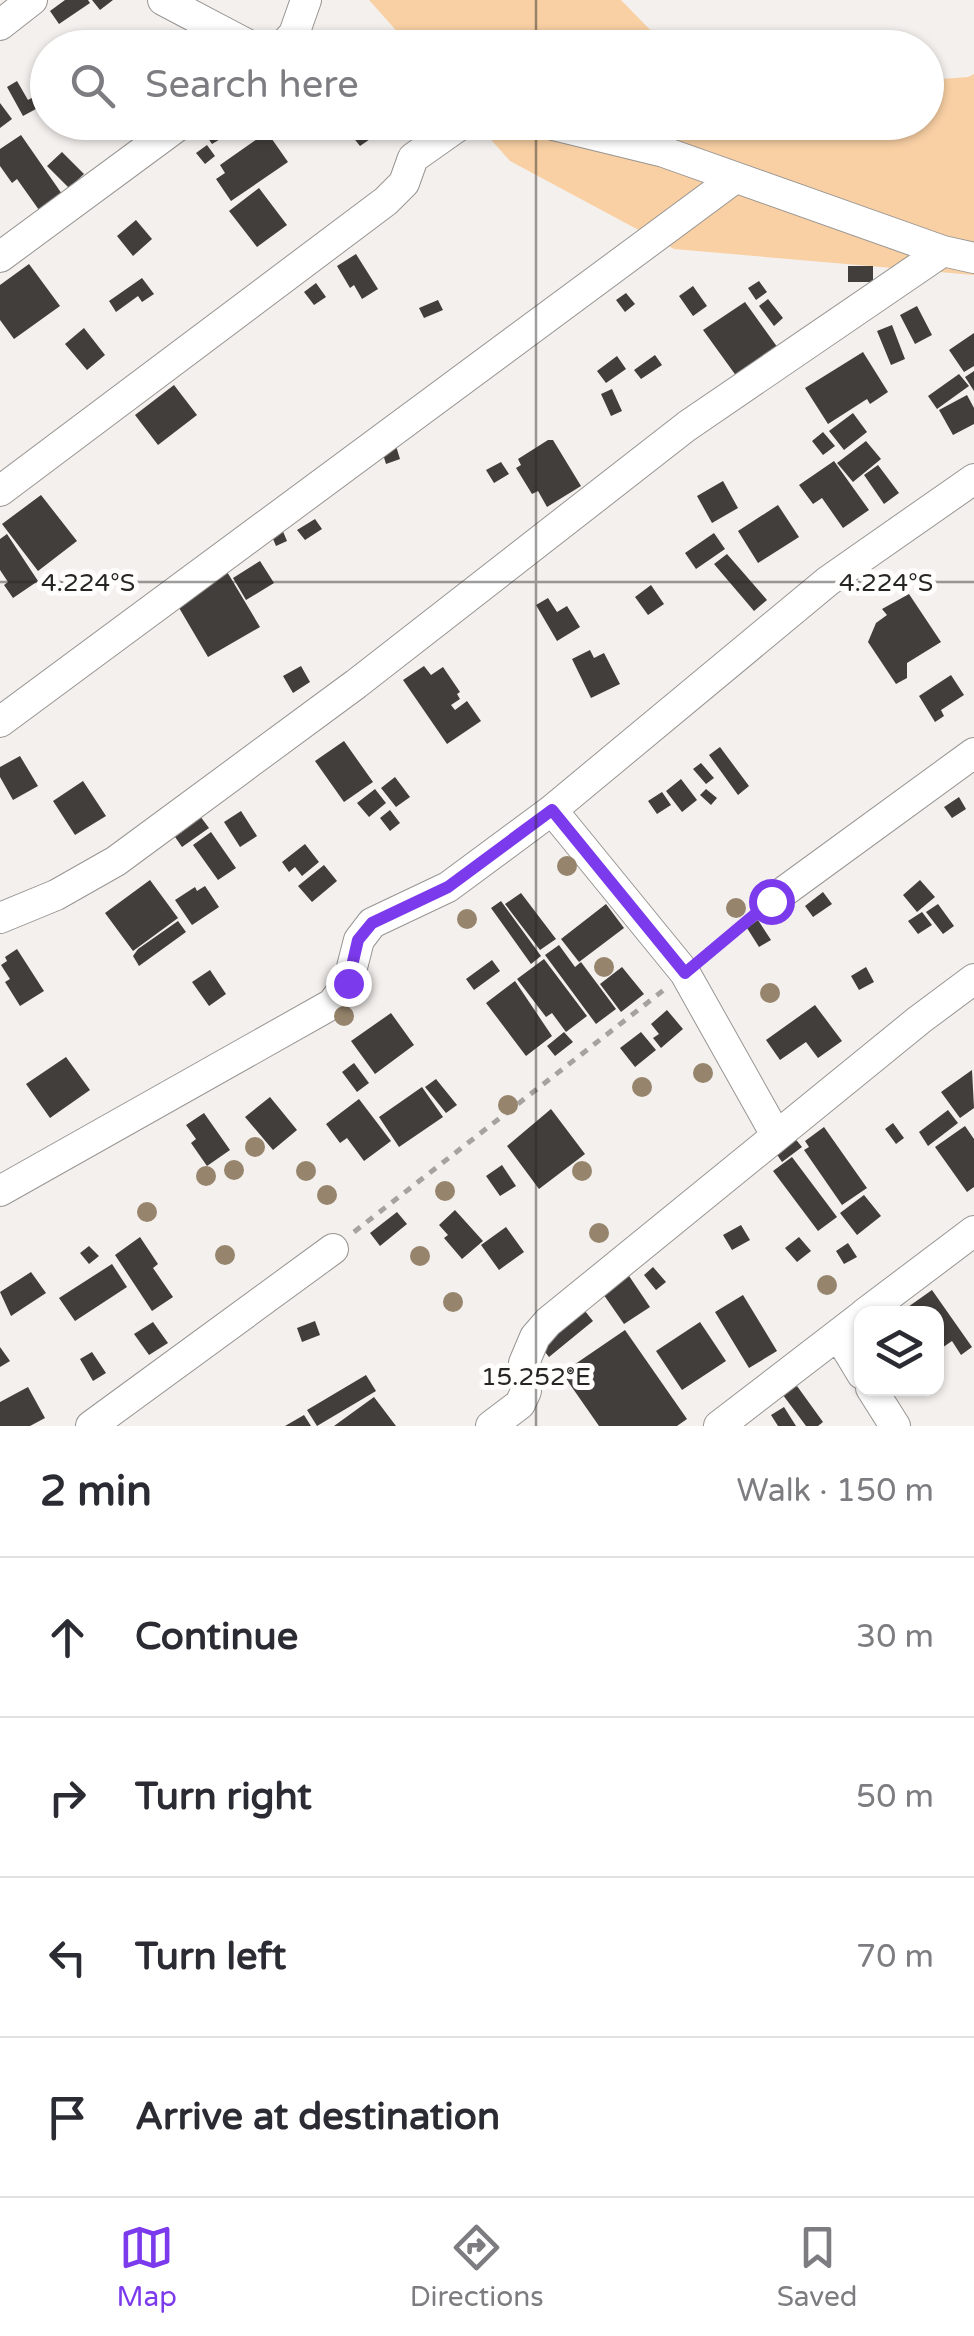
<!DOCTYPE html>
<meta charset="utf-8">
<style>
body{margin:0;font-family:"Varela Round",sans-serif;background:#f7f7f7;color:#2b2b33}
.controls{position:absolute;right:30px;bottom:30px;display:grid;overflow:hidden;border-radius:20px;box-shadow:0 2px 8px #0004}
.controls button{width:90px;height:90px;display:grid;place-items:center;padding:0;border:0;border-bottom:2px solid #e1e1e2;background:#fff;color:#2b2b33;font:50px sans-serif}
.stop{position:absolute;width:30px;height:30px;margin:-22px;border:8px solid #7c3aed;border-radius:50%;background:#fff}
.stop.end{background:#7c3aed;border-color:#fff;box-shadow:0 2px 10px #0008}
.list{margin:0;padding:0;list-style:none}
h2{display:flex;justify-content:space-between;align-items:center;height:130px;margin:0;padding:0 40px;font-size:42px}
h2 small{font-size:32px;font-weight:400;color:#7c7c81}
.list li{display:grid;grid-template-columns:65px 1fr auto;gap:30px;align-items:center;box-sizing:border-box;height:160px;padding:0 40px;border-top:2px solid #e1e1e2}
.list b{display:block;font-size:38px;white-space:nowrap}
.list em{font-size:32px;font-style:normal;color:#7c7c81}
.icon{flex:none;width:55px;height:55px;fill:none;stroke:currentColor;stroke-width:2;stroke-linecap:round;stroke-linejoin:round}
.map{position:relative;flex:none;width:974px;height:1426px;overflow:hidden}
.search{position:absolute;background:#fff;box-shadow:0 2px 8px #0004;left:30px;right:30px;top:30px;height:110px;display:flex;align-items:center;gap:25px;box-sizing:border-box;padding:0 35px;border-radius:55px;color:#7c7c81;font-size:38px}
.sheet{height:770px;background:#fff}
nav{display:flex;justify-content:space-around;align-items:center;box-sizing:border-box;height:140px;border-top:2px solid #e1e1e2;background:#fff;font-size:28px;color:#7c7c81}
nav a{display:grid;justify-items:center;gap:5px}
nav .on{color:#7c3aed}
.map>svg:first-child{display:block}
.green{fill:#f9d0a4}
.building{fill:#413e3b}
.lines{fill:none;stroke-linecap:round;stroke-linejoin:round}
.street-casing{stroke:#989592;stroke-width:32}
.path{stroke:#a6a2a0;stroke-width:5;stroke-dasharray:8 8;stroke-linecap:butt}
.street{stroke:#fff;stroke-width:30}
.tree{fill:#96846c}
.route{stroke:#7c3aed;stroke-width:12}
.ticks{fill:none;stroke:#272524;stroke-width:2.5;stroke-opacity:0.45}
.ticks-label{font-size:25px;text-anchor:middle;fill:#272524;stroke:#fffefd;stroke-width:10;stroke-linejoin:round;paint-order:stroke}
</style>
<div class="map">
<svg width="974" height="1426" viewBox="0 0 974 1426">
<rect width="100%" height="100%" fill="#f4f0ed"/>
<path class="green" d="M369,0H621L667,47H411Z
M974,74V275L674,249L510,161L476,123L926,122L927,80L968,77Z"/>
<path class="building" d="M65,0H88L90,3L59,24L50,11Z
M92,0H113L100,10Z
M17,81L28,100L39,94L45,104L23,116L7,87Z
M0,103L12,119L0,128Z
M371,122H395L360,146L352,136Z
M213,125L222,138L212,144L203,131Z
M267,132L288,162L231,201L216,179L225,173L220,165Z
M21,135L62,194L39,210L17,179L12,183L0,166V149Z
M207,145L215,156L205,164L196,153Z
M62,152L84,174L69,188L47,166Z
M259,188L287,225L257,247L229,211Z
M136,220L152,239L133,256L117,236Z
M356,254L378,289L362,299L354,285L350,288L337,266Z
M29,264L60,306L14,339L0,320V285Z
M848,266H873V282H848Z
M142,278L154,294L142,302L138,296L116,312L109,301Z
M759,281L767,292L756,300L748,288Z
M316,283L326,297L314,305L304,292Z
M693,286L707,306L693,316L679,296Z
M626,293L635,304L625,312L616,300Z
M768,299L783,318L774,326L759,306Z
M438,300L443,310L424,318L419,308Z
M745,302L778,348L737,377L703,330Z
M917,306L932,335L915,344L900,315Z
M892,325L905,359L891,365L877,331Z
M84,328L105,355L87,370L65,344Z
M974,333V366L964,372L949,350Z
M863,352L888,392L870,404L867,399L828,424L805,388Z
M655,355L662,365L641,379L634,370Z
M617,356L626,369L606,383L597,371Z
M974,371V391L965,377Z
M959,374L969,386L937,409L928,396Z
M174,385L197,415L158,445L135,415Z
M612,389L622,411L611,416L601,394Z
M967,395L974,408V424L953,435L939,410Z
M853,413L867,432L844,450L829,431Z
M823,432L835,446L823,455L812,441Z
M548,440H553L581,486L547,507L538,491L532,494L516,468L521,465L518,459Z
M866,441L881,459L853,482L837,463Z
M396,446L400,459L386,464L382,451Z
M834,461L869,510L843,528L822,498L813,504L799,485Z
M501,462L509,474L494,483L486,470Z
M878,465L899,493L884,504L864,475Z
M723,481L738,508L712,523L697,496Z
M41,495L77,541L38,571L2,524Z
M778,505L799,537L758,563L738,531Z
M315,519L322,529L305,540L297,530Z
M279,522L287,541L276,546L268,527Z
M714,533L725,549L696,569L685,553Z
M7,534L38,581L13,598L4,585L8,582L0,570V539Z
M727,554L767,600L754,611L714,564Z
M260,561L274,583L246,600L233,578Z
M226,570L260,627L208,657L175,601Z
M651,585L664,604L648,615L635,597Z
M909,594L941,642L907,663V678L896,684L868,642L876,623L887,615L882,609Z
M548,598L557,612L567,606L580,627L557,641L536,605Z
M590,650L594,658L604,653L620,684L591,698L572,659Z
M301,666L310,682L293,693L283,676Z
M424,666L431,675L443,667L460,692L457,694L460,699L451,705L455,710L467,701L481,721L447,744L403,680Z
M951,675L964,695L941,710L944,716L935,722L919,696Z
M344,741L373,782L344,802L315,761Z
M720,747L749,786L738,795L709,755Z
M20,756L38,786L13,800L0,777V767Z
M701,763L714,778L706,784L693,769Z
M395,777L410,797L396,807L381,788Z
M681,779L697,800L682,812L666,791Z
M83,781L106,816L75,835L53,801Z
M375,789L386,803L369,817L357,803Z
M706,789L717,798L711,805L700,795Z
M662,792L671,805L657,814L648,801Z
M959,797L966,809L952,818L944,807Z
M390,810L400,823L390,831L380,818Z
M241,811L257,836L240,847L224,822Z
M200,816L209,828L182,847L173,834Z
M211,832L236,868L218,880L193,845Z
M305,844L319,862L302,876L295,867L289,872L282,862Z
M324,865L337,881L312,902L298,886Z
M150,880L178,918L133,951L105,913Z
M920,880L935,897L917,912L903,895Z
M205,886L219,907L192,925L175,900L195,887L197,891Z
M823,892L832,904L813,917L805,906Z
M521,893L556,939L540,950L505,904Z
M501,901L541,956L531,964L491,908Z
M606,904L624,928L579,962L561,939Z
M938,904L954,926L943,934L926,912Z
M922,912L932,925L918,934L908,921Z
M758,920L771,940L759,947L747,928Z
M178,921L186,932L139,966L133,956L138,949Z
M559,945L575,967L581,962L616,1009L596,1024L545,955Z
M17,949L44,991L20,1006L5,982L10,979L1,965L7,961L5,957Z
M544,959L587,1016L566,1032L552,1013L546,1017L517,979Z
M492,960L500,971L474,990L466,979Z
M622,967L644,994L621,1012L600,984Z
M866,967L874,982L859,990L851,976Z
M210,970L226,994L209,1006L192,982Z
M515,981L552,1036L526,1056L486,1003Z
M815,1005L842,1041L818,1058L806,1042L780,1060L766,1040Z
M667,1010L683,1029L661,1048L653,1038L659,1034L651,1024Z
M391,1013L414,1045L375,1074L351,1041Z
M564,1032L573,1042L555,1056L547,1046Z
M641,1032L656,1050L635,1067L620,1048Z
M66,1057L90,1090L50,1118L26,1084Z
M354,1063L369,1083L357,1092L342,1072Z
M972,1070L974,1108L960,1118L941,1092Z
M436,1079L457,1105L446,1113L425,1087Z
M422,1087L443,1117L399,1147L379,1117Z
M270,1097L297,1130L273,1150L245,1117Z
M359,1099L391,1141L364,1161L347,1138L340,1143L326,1124Z
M551,1109L585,1154L539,1189L507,1146Z
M948,1110L958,1123L928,1146L919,1132Z
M204,1113L230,1150L207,1166L191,1143L196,1139L186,1125Z
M893,1123L904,1138L896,1144L885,1129Z
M965,1126L974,1139V1187L967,1192L935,1147Z
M824,1127L867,1188L842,1205L804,1150L809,1147L805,1141Z
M793,1136L802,1147L782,1162L774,1150Z
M792,1157L837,1217L818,1231L773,1171Z
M502,1165L516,1186L500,1196L486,1176Z
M864,1195L881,1216L857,1235L840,1213Z
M455,1210L483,1241L462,1259L444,1238L448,1235L439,1225Z
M397,1212L407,1224L380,1246L370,1233Z
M741,1225L750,1240L732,1250L723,1235Z
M506,1227L524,1252L499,1270L481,1245Z
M140,1237L158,1264L153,1268L173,1297L152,1311L115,1255Z
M799,1237L811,1251L797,1262L785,1248Z
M848,1243L857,1257L844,1264L836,1251Z
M89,1246L99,1256L89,1264L80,1253Z
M112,1264L127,1287L75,1321L59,1298Z
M653,1267L666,1282L656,1290L644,1275Z
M625,1270L650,1307L624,1324L599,1288Z
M31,1272L46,1293L11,1316L0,1292Z
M932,1290L972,1347L961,1355L952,1341L936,1352V1314H898Z
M743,1295L777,1351L749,1368L715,1312Z
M581,1306L593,1321L549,1357L537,1342Z
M315,1321L320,1335L302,1342L297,1328Z
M153,1322L168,1343L149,1355L134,1334Z
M700,1322L726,1361L682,1390L656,1351Z
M625,1330L687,1419L677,1426H599L562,1373Z
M0,1347L10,1361L0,1367Z
M92,1352L106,1373L93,1381L80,1359Z
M366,1375L376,1391L317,1426L307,1410Z
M797,1386L823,1422L818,1426H806L783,1395Z
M28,1387L45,1418L30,1426H0V1402Z
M374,1397L396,1426H334Z
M784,1407L796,1426H778L771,1415Z
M304,1415L311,1426H285Z"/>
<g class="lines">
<g class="street-casing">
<path id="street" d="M163,0L254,48
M0,25L32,0
M281,48L294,34L306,0
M541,122L664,152L943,251L974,258
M0,257L183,122
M0,491L386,201L404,183L413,158L464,122
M0,722L735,178
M552,810L685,973L776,1135
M771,901L974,753
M0,918L56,895L116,861L356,684L687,426L943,251
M0,1191L332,1004L348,983L359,940L372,923L448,887L552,810L828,581L974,479
M864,1314L974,1231
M839,1336L862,1374
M871,1388L895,1426
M91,1426L333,1249
M491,1426L520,1404L526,1391L524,1363L535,1337L548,1322L919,1020L974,979
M719,1426L862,1316"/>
</g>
<path class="path" d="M704,957L753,916
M354,1232L665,989"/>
<use href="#street" class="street"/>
</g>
<g class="tree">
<circle cx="567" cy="866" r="10"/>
<circle cx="736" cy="908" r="10"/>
<circle cx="467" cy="919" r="10"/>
<circle cx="604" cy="967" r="10"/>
<circle cx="770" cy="993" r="10"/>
<circle cx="344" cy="1016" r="10"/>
<circle cx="703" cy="1073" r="10"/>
<circle cx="642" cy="1087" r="10"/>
<circle cx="508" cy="1105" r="10"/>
<circle cx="255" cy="1147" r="10"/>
<circle cx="234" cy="1170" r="10"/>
<circle cx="306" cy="1171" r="10"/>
<circle cx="582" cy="1171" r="10"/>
<circle cx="206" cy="1176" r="10"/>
<circle cx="445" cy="1191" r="10"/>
<circle cx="327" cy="1195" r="10"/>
<circle cx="147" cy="1212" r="10"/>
<circle cx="599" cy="1233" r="10"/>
<circle cx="225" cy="1255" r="10"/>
<circle cx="420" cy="1256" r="10"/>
<circle cx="827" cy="1285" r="10"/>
<circle cx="453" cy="1302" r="10"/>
</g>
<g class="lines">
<path class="route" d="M348,983L358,940L372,923L448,887L552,810L685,973L771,901"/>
</g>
<path class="ticks" d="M536,0V48M536,122V1426M0,582H974"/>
<g class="ticks-label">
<text x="88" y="591">4.224°S</text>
<text x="886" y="591">4.224°S</text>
<text x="536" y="1385">15.252°E</text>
</g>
</svg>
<div class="controls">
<button><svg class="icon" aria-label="layers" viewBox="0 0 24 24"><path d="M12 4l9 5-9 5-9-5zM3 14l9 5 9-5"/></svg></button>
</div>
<div class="stop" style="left:771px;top:901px"></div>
<div class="stop end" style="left:348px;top:983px"></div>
<div class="search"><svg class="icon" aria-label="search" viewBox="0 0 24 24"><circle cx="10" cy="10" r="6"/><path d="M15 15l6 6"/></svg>Search here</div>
</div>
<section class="sheet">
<h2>2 min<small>Walk · 150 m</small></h2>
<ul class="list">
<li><svg class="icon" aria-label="ahead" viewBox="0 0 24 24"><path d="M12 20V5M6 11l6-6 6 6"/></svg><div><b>Continue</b></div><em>30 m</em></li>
<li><svg class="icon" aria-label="right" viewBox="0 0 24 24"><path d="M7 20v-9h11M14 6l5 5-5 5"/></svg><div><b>Turn right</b></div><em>50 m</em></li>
<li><svg class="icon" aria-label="left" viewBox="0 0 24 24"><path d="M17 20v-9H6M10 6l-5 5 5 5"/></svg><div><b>Turn left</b></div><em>70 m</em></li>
<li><svg class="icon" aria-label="arrive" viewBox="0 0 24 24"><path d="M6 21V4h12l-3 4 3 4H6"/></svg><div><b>Arrive at destination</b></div></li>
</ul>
</section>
<nav>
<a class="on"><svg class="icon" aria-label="map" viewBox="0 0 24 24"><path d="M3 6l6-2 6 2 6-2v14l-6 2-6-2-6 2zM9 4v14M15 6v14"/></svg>Map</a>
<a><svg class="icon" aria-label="directions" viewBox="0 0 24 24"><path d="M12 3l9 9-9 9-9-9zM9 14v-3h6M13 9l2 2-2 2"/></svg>Directions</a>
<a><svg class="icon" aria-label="saved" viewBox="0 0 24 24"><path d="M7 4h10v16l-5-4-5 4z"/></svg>Saved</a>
</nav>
